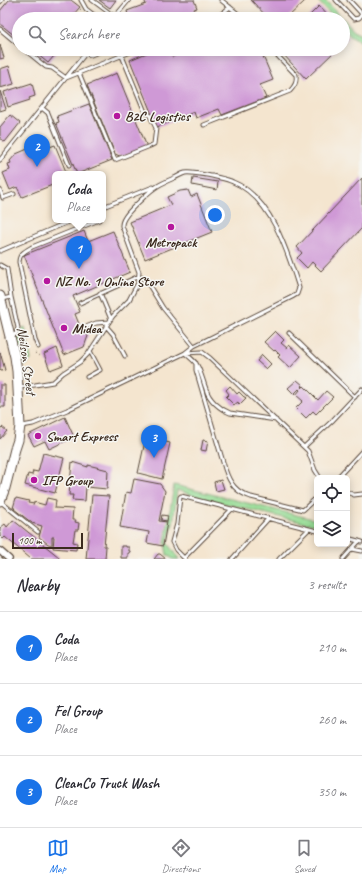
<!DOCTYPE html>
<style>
body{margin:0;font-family:Caveat,sans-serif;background:#f7f7f7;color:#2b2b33}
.controls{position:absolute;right:12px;bottom:12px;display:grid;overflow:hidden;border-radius:6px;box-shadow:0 2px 10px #0003}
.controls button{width:36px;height:36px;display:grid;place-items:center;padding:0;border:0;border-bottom:1px solid #e1e1e2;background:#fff;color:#2b2b33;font:20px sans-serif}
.scale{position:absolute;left:12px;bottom:10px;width:71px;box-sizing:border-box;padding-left:4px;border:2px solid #3b2a1e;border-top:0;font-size:11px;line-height:14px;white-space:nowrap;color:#3b2a1e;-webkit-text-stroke:3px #f6f6f2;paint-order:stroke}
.you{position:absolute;left:215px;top:215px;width:14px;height:14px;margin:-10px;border:3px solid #fff;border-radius:50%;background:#1a73e8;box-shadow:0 0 0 6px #1a73e833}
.badge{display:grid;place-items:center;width:26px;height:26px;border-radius:50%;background:#1a73e8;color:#fff;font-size:13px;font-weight:700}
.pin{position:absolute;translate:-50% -33px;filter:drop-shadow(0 1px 2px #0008)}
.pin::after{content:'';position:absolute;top:21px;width:14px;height:12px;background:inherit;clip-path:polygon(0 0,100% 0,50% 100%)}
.popup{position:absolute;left:52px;top:171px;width:54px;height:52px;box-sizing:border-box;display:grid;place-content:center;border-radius:6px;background:#fff;filter:drop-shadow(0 1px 3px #0005);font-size:13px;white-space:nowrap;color:#7c7c81}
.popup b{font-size:15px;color:#2b2b33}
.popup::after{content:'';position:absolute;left:50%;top:100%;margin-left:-8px;border:8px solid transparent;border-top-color:#fff}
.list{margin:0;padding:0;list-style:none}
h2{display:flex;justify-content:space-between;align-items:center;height:52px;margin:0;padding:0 16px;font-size:17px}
h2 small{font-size:13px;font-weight:400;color:#7c7c81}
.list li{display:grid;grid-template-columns:26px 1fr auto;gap:12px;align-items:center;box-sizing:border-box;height:72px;padding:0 16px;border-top:1px solid #e1e1e2}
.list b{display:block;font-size:15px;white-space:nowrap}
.list p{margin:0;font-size:13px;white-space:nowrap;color:#7c7c81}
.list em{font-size:13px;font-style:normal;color:#7c7c81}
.icon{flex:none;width:22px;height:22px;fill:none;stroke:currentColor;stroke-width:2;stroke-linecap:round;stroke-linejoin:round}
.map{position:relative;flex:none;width:362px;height:559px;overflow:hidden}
.search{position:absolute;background:#fff;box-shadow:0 2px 10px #0003;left:12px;right:12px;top:12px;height:44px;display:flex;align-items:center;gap:10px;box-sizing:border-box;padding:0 14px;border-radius:22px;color:#7c7c81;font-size:15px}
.sheet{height:268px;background:#fff}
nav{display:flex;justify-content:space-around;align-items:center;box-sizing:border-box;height:56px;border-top:1px solid #e1e1e2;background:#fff;font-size:11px;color:#7c7c81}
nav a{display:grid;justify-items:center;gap:2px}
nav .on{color:#1a73e8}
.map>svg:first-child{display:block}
.green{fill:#97dc95;stroke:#69835a}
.building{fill:#cf99d6}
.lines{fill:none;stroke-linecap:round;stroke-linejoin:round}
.service-casing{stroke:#574639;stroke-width:5}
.minor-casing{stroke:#574639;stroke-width:8}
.primary-casing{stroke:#574639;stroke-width:11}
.path{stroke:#574639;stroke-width:1;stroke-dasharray:1 3;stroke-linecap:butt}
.service{stroke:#fff;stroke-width:3}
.minor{stroke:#fff;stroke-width:5.5}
.primary{stroke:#fff;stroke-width:9}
.poi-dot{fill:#b5179e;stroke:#f6f6f2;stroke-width:1.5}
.labels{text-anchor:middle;stroke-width:3;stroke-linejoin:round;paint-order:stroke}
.poi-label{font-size:14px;font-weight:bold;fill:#3b2a1e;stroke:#f6f6f2;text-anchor:start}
.street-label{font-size:14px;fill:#3b2a1e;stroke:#f6f6f2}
</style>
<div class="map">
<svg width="362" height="559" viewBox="0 0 362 559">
<rect width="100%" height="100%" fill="#f6f6f2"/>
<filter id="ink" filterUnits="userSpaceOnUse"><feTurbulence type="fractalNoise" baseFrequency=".025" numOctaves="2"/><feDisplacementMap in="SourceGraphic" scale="8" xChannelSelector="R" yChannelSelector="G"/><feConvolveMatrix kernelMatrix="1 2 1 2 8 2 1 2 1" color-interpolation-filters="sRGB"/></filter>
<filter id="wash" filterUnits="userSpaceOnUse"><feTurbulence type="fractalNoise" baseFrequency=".012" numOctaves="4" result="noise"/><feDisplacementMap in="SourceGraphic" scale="16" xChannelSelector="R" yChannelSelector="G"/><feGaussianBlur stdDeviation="0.9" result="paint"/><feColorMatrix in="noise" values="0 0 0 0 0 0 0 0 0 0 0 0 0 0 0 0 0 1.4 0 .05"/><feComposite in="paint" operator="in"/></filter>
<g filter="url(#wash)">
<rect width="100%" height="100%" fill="#f4e5cf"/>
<path class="green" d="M317,0H325L354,30L362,34V42L350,35L343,27V19H335Z
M25,327L31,360L24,366L17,339L23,328Z
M174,485L317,520V526L201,498L177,490L173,524L167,543L179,559H173L167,555L165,543Z"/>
<g id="blocks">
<path class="building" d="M9,0H71L80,7L73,15L78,19H19V39L0,24V11Z
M99,0H116L110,8Z
M144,0H194L197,8L194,9L197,19H121L122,18L128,15L127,11L146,4Z
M251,0H306L286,19H269Z
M319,6L331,19H306Z
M343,31L349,37L343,43Z
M0,45L4,58L0,59Z
M31,49H60L48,63Z
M156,49H169L172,57L190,49H260L273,80L260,85L266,98L222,115L219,109L196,118L194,112L157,127L130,60Z
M286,49H337L306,79L282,53Z
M9,66L14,84L0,88V69Z
M117,73L147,147L122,157L115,154L87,85Z
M32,83L35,96L29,98L30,100L8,107L4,92Z
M0,91L6,109L0,111Z
M89,104L112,160L77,174L56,123L59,122L57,116Z
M10,115L20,123L5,142L0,138V127Z
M44,142L47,148L55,145L67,174H55V184L22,197L17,187L10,190L3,173L10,170L8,164L11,163L10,161L16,154Z
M193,178L218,182L217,190L192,185Z
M362,178V228L321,271L312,262L307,268L297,258L302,253L297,247Z
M188,190L191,197L197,194L212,232L145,259L130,222L171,205L167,197L180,191Z
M84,231L88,241L113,231L130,272L73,296L80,312L75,314L83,334L86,333L88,336L84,347L64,355L24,255Z
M275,331L284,340L281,343L287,348L289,345L301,356L290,368L278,357L280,355L275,350L274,351L264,342Z
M57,348L63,365L50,370L44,354Z
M0,352L5,370L1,371L0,370Z
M262,355L271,364L266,369L257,361Z
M297,380L303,385L301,387L302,388L304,386L318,400L326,391L333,397L316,414L313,411L306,418L296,408L303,401L296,395L300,390L299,389L294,394L288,388Z
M0,385H5V407H0Z
M230,386L237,394L239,392L244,397H245L246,398L239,405L238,402L234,405L226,397L229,394L226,390Z
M65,417L74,437L49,449L45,441L34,446L28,435Z
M2,427L7,431L0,439V429Z
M146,437L170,443L162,479L138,473Z
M203,440L208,441L206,451L201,450Z
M43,453L64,458L55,493L25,485L28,474L32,475L33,471L38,472Z
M72,462L88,467V465L108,470L107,489L86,487L85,501L72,500L73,495H69Z
M134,479L160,484L165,491L159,521L167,522L163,546L147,543L149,532L120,527L126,492L131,493Z
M221,480L224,489L216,491L214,482Z
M92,495L109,496L104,546H106L105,559H86Z
M16,498L29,501L28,503L34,504V502L45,505L47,498L56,500L55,508L73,509L72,520H76L75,522L79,523L78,530H75L73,542L77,543L76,550L53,548L54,537H52V545L48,544L39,537L42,526L32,523L14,509L15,508H13Z
M162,515L168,516L167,521L161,520Z
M13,520L59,557L58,559H31L5,537L3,539L0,536V528L5,524L7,527Z
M121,546H126V547H129V551H130V553H128V558H121Z
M158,554H160L166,559H154Z"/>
</g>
</g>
<g filter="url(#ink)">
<use href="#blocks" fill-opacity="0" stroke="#574639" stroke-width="1"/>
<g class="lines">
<g class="service-casing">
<path id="service" d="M81,0L86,9L99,19
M92,0L115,17
M221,0L237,13L243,19
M336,0L354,19L359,18L362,14L361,13L349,0
M0,2L2,0
M113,19L129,0
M211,19L220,15L230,7
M0,29L19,45
M24,49L46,67L52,68L66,78L138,49
M85,54L91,55L106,49
M79,73L115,160L150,146L154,144L156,128L149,114L145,112L122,56
M42,108L48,113L69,165
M204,125L290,91C295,86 297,82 296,75L271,49
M0,160L89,49
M0,190L3,198L14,194
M103,207L153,187
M0,251L73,220
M0,265L7,269L11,297L3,299
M100,293L110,317L111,319
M11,297L18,328L16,334L11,336
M80,303L139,276L144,279L147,282L163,308L194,346
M106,326L113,334L125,356
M81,329L96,323L109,322
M289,333L355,397
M38,347L35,340L19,262C19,254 25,251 32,247L99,220
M185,353L202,352L210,358L308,451L315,470L320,478
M185,353C189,357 194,360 197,365C201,372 203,381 206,389C209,400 220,409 230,413L276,420
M196,363V370L225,469C230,484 236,492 251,497L303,510L317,497
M87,377L100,370L90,351
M19,387L35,385L53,382L63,373L80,362L88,354L113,316L129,300L138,283L139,272L122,226C121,217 137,204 143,198C154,187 160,184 174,178C177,177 181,174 185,173C192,172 206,175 212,176C219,178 227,179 233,182C271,197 288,253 299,288L297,294L292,297L194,346L185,353L67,410L33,424L22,426
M304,447L332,421L362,389
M337,478L362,451
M347,492L354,495L362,494
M1,502L38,532
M347,538L362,542
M352,549L362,551
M184,558L232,509
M185,559L176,550L172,542L177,524L180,497L181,496L317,531
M232,559L268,519
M279,559L309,529
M343,559L359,541"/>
</g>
<g class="minor-casing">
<path id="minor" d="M0,551L9,559"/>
</g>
<g class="primary-casing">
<path id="primary" d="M0,296L15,357L17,371L20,426L18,440L15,449L5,488L0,501"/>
</g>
<path class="path" d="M80,9L83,11
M0,180L1,179
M35,353L41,357"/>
<use href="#service" class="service"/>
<use href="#minor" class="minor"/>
<use href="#primary" class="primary"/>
</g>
</g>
<g class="poi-dot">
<circle cx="117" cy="116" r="4"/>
<circle cx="171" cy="227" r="4"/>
<circle cx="47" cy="281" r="4"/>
<circle cx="64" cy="328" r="4"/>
<circle cx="38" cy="436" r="4"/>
<circle cx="34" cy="480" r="4"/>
</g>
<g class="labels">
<g class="poi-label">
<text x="125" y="121">B2C Logistics</text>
<text x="171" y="247" text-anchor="middle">Metropack</text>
<text x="55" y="286">NZ No. 1 Online Store</text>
<text x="72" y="333">Midea</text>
<text x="46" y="441">Smart Express</text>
<text x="42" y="485">IFP Group</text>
</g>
<g class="street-label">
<text transform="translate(27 361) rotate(82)" y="5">Neilson Street</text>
</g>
</g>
</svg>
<div class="controls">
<button><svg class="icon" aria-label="locate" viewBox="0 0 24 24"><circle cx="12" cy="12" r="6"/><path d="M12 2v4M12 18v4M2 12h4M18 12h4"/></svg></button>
<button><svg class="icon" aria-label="layers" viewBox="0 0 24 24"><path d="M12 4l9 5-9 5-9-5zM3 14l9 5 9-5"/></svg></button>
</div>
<div class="scale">100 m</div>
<div class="you"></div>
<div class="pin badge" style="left:79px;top:269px">1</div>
<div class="popup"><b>Coda</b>Place</div>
<div class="pin badge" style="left:37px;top:167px">2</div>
<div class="pin badge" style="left:154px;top:458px">3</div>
<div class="search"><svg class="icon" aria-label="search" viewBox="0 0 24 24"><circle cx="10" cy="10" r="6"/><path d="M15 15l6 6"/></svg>Search here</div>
</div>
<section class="sheet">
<h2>Nearby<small>3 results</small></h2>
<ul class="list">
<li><span class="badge">1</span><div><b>Coda</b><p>Place</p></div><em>210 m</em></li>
<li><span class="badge">2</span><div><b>Fel Group</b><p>Place</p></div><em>260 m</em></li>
<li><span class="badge">3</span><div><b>CleanCo Truck Wash</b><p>Place</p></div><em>350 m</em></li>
</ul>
</section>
<nav>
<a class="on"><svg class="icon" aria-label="map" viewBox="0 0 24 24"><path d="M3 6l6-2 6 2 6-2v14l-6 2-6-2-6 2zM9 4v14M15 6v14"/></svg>Map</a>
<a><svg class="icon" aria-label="directions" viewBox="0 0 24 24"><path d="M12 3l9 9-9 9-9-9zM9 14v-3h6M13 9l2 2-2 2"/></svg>Directions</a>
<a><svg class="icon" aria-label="saved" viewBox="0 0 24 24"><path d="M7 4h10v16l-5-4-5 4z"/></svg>Saved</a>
</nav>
